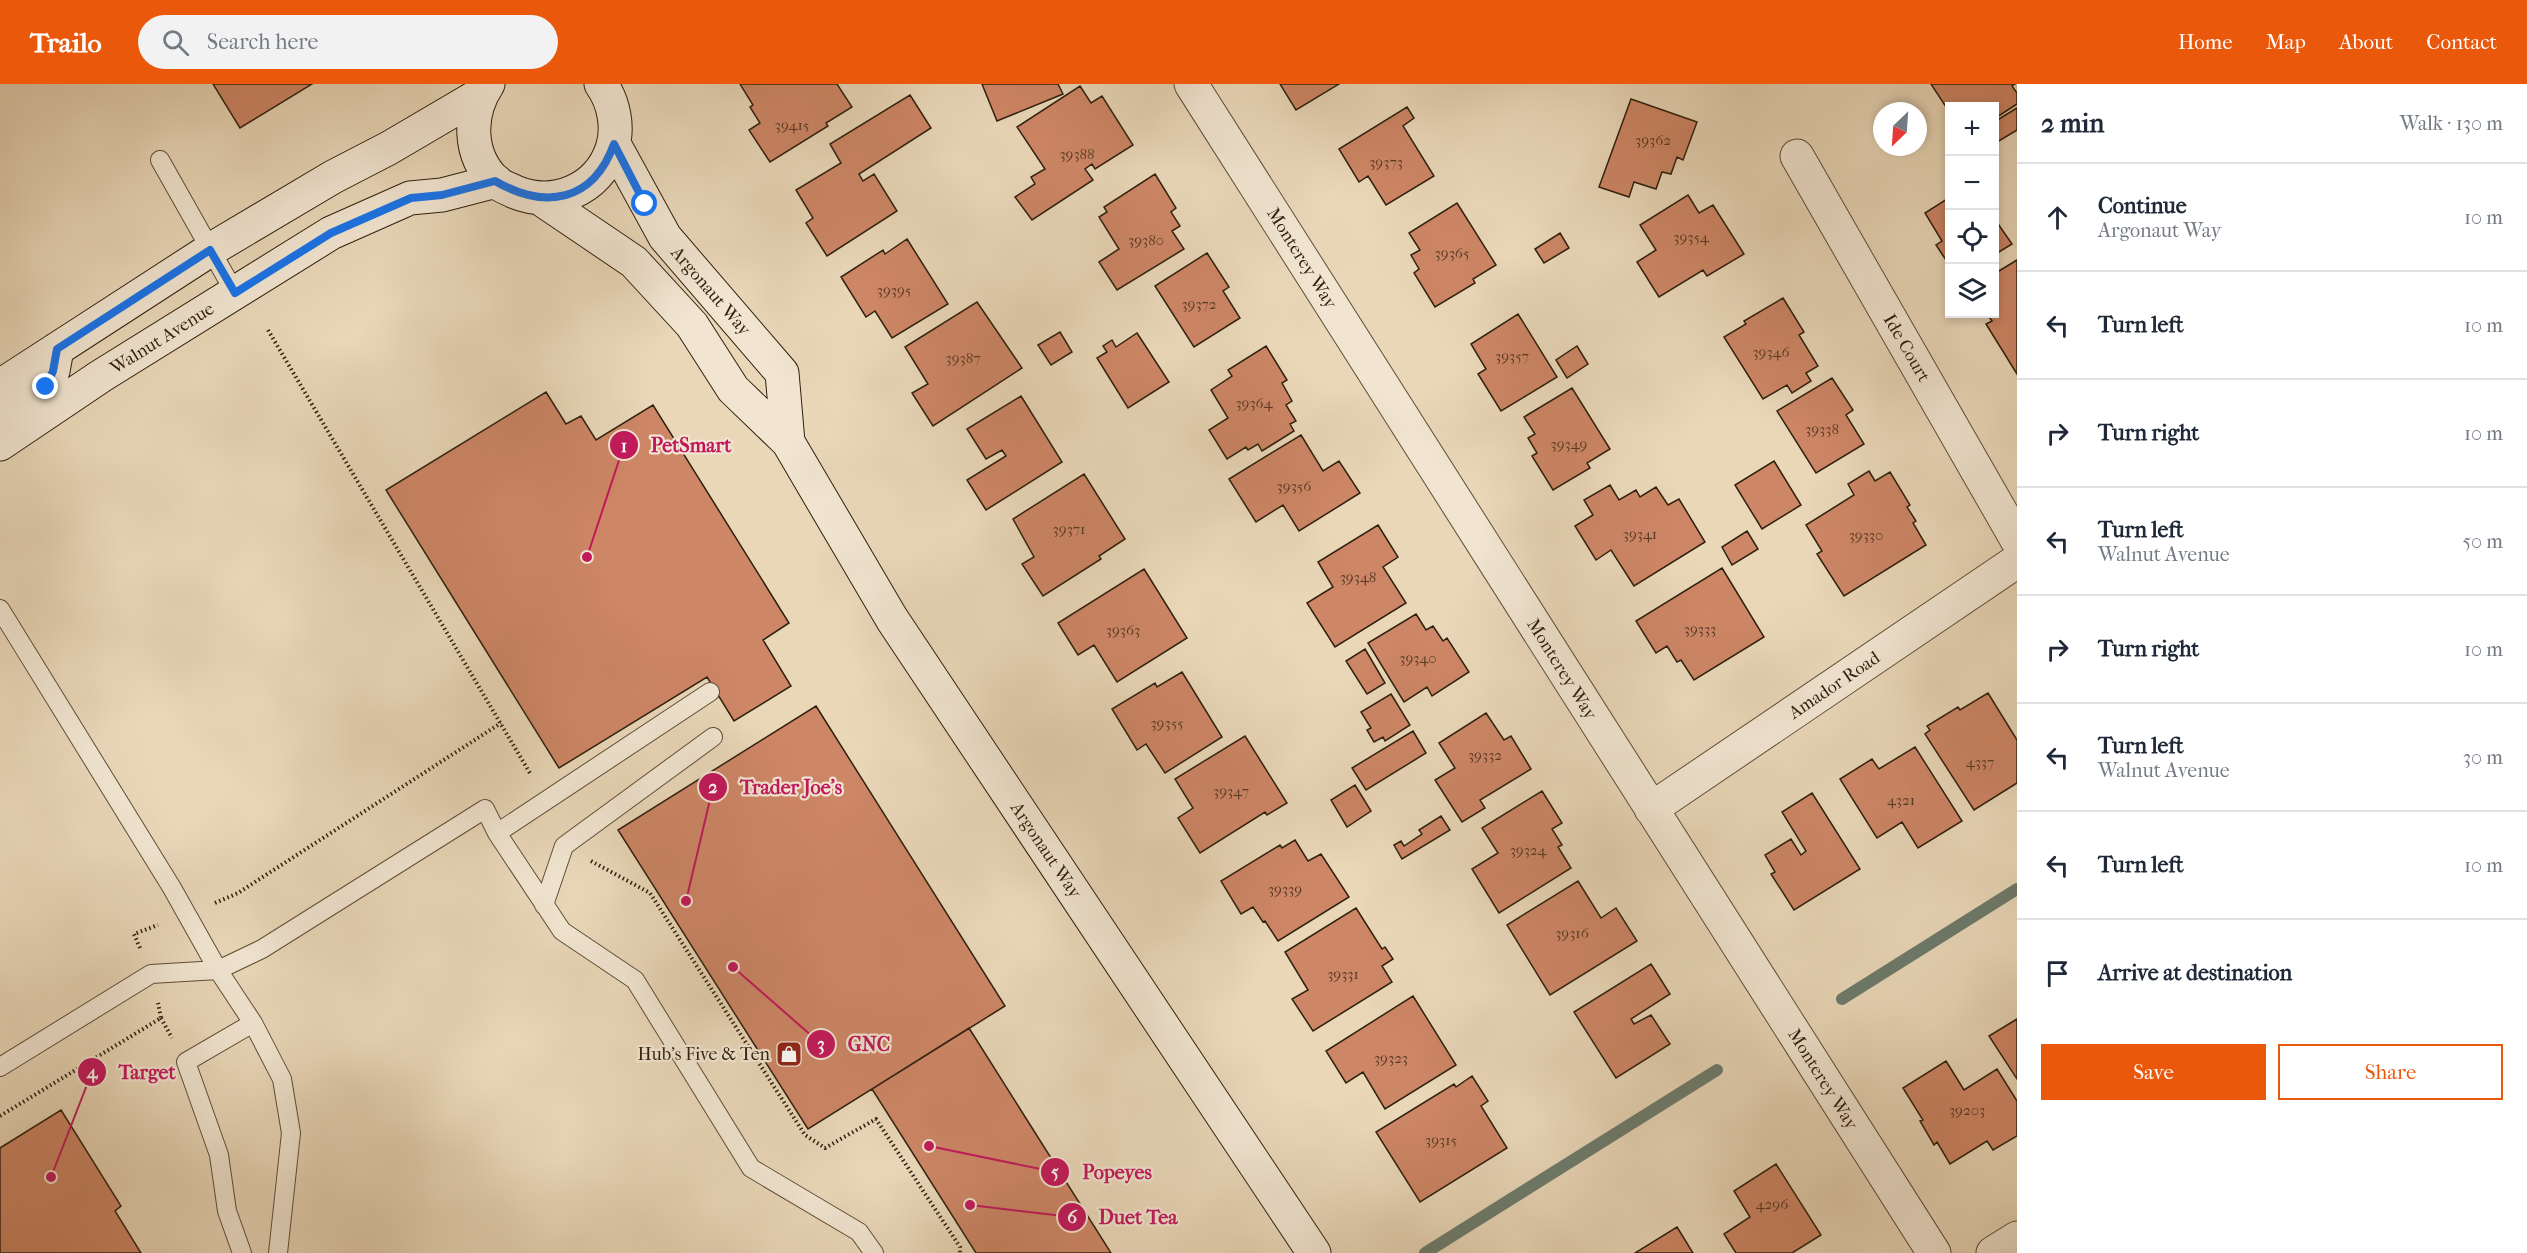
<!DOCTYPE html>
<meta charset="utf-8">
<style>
body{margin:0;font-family:"IM FELL French Canon",serif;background:#f2f2f3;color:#1f2937}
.controls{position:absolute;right:18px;top:18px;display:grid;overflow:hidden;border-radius:0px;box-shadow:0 3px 9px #0003}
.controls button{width:54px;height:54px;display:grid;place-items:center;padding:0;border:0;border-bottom:2px solid #e0e1e3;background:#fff;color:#1f2937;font:30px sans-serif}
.compass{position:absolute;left:1873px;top:18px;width:54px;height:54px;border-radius:50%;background:#fff;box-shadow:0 3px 9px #0003;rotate:205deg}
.stop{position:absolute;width:18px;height:18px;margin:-14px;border:4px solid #1a73e8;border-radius:50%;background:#fff}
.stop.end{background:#1a73e8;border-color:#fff;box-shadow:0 2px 6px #0008}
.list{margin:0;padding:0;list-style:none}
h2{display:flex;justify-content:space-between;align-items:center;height:78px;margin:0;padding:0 24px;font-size:26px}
h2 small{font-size:20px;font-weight:400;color:#747a83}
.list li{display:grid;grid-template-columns:39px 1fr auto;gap:18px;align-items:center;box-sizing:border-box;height:108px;padding:0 24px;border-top:2px solid #e0e1e3}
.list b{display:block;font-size:22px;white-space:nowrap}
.list p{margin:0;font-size:20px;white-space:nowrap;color:#747a83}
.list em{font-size:20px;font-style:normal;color:#747a83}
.actions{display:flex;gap:12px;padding:18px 24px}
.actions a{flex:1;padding:14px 0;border:2px solid #ea580c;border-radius:0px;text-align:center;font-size:21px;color:#ea580c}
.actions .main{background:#ea580c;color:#fff}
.icon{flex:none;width:33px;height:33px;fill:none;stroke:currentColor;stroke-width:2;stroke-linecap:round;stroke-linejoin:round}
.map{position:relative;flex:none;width:2017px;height:1169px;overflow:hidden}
header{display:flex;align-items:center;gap:36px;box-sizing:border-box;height:84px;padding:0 30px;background:#ea580c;color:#fff}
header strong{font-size:28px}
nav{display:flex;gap:33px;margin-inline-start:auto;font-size:21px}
.search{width:420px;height:54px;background:#f2f2f3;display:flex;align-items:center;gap:15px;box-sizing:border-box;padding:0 21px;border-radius:33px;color:#747a83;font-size:22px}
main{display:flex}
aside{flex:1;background:#fff}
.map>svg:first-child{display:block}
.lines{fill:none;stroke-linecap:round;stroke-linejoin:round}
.stream{stroke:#6d7c6d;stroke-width:12}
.building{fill:#cd8666;stroke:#2f200e;stroke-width:1.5}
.lane-casing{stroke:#5e4e38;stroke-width:20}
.street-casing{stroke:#5e4e38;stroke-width:35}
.secondary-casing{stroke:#2f200e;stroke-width:35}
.path{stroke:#2f200e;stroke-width:4;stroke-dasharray:1.5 3;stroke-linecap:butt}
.lane{stroke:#f1e5d1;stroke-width:18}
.street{stroke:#f1e5d1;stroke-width:33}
.secondary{stroke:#f1e5d1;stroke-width:33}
.route{stroke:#1a73e8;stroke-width:8}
.labels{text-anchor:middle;stroke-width:4.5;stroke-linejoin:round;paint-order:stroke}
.number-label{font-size:15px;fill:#563a24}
.street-label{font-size:18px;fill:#2f200e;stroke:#f1e5d1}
.poi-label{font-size:18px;fill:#2f200e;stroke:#f1e5d1;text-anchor:end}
.leader{fill:none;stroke:#c2185b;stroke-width:2}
.callout-dot{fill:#c2185b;stroke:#f1e5d1;stroke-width:2}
.mark-label{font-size:18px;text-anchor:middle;font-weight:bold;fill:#fff}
.callout-label{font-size:20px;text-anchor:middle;font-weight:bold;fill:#c2185b;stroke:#f1e5d1;stroke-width:4.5;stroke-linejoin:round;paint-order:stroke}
</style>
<header>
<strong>Trailo</strong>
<div class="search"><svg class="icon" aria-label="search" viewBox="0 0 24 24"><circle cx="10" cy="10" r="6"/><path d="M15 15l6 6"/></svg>Search here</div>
<nav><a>Home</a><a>Map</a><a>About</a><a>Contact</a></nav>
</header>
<main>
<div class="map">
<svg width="2017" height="1169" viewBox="0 0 2017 1169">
<rect width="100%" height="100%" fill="#e9d7b8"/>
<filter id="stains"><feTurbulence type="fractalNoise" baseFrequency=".00333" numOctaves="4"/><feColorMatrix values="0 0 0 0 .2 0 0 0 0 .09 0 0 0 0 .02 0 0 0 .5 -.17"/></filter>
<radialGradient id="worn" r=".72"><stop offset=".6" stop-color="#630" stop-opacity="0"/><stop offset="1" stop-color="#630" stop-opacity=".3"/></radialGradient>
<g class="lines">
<path class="stream" d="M1842,915L2017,805
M1425,1169L1717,986"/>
</g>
<path class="building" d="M213,0H312L240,44Z
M740,0H837L852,23L826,39L828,42L770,78L749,46L760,39L750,23L753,21Z
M982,0H1058L1063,10L997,37Z
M1280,0H1339L1296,26Z
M1931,0H2015L2012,2L2017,9V20L1994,35V22H1950L1948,26Z
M1080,2L1091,19L1102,12L1133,61L1095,85L1092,80L1085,85L1093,96L1032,136L1015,113L1035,100L1031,93L1045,85L1017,43Z
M910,11L931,44L859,90L863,97L874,90L897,127L827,172L806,139L813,134L796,106L841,79L830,60Z
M1631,15L1697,38L1683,76L1677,73L1671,90L1662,88L1656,105L1634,98L1629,113L1599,103Z
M1407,23L1414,34L1403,42L1434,92L1386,121L1368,92L1359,98L1339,65Z
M2017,24V46L1994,60V38Z
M1155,90L1176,124L1171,128L1180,142L1172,147L1184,165L1117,206L1099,178L1119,165L1099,133L1107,128L1104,123Z
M1688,111L1699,129L1713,121L1744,170L1707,192L1703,186L1659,213L1637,178L1656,166L1640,141Z
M1950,113V182L1936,161L1942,157L1925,129Z
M1457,119L1496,181L1473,195L1475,199L1435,223L1414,189L1419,185L1411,171L1420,166L1409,149Z
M1994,134L2012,160L1994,171Z
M1560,149L1569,164L1544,179L1535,165Z
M907,155L948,220L892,254L875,227L866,233L841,193L883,166L885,170Z
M1207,169L1229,203L1223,207L1240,234L1194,263L1155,202Z
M2017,176V290L1986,240L1992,237L1987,230H1994V190Z
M1783,214L1804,248L1799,251L1818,282L1806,289L1811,297L1792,309L1787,301L1763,315L1724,253L1746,240L1744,237Z
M977,218L1022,284L933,342L912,309L928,300L905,263Z
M1518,230L1557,293L1501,327L1478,290L1486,285L1471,260Z
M1060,248L1072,268L1051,281L1038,261Z
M1137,249L1169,298L1128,324L1097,274L1107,268L1103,262L1112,256L1116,263Z
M1266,262L1287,296L1282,299L1292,317L1286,321L1296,337L1290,340L1294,347L1262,367L1258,360L1248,366L1246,363L1227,375L1209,346L1228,334L1211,306L1232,292L1228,286Z
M1577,262L1588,280L1567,294L1556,276Z
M1832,294L1853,326L1846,331L1864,360L1816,389L1777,327Z
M1572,304L1610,365L1587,379L1590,384L1553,406L1532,372L1537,369L1528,354L1535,350L1524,333Z
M546,308L566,340L581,332L596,356L653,321L789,539L763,556L791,602L734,637L707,593L559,684L386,406Z
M1021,312L1062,378L986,426L967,396L1006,372L1002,366L986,375L967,345Z
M1301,351L1323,387L1339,377L1360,409L1299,447L1283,421L1256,438L1229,395Z
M1774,377L1801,421L1762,445L1735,401Z
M1869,387L1875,397L1890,388L1910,421L1907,423L1916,437L1913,439L1926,461L1844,512L1817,470L1822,467L1806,441L1854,411L1848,400Z
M1084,390L1125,455L1099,472L1101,475L1043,512L1022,480L1034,473L1013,435Z
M1610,401L1619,416L1636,406L1640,413L1656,403L1668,421L1679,415L1705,458L1634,502L1611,466L1596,476L1575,442L1593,431L1584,416Z
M1378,441L1398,473L1383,483L1406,519L1335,563L1307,519L1333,503L1318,478Z
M1747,447L1758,465L1732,481L1722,463Z
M1722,484L1764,553L1694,596L1681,576L1677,578L1667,562L1656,569L1636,537Z
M1144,485L1187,554L1117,598L1094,561L1078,571L1058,539Z
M1416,530L1426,546L1433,542L1443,557L1447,554L1469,588L1432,612L1427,603L1404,618L1368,559Z
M1365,565L1385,599L1367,610L1346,577Z
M1182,588L1222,653L1165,689L1146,660L1137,666L1112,625L1155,599L1157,603Z
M1988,609L2017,656V699L1974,726L1925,650L1930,646L1927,642L1958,623L1960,626Z
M1391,610L1410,641L1385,657L1383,653L1374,658L1367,646L1371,644L1361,628Z
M816,622L1005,922L808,1045L618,746Z
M1486,629L1504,656L1511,652L1531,685L1480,716L1485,724L1462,738L1435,696L1455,684L1439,659Z
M1413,647L1426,669L1366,706L1352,684Z
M1245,652L1287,719L1267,731L1265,728L1200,769L1178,734L1193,724L1175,695Z
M1915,663L1962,737L1918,764L1902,738L1877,754L1840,695L1872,675L1879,685Z
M1355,701L1371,727L1347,743L1331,716Z
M1542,707L1562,739L1552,745L1562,761L1558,763L1571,784L1499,829L1472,785L1498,769L1482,744Z
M1812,709L1860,785L1794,826L1771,790L1775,788L1765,771L1791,755L1801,771L1806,767L1782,728Z
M1441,732L1450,746L1402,775L1394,761L1401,757L1404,762L1422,750L1419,746Z
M1295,756L1308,777L1321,770L1349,813L1278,857L1265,837L1263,838L1253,823L1241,830L1221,797L1280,761L1282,764Z
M1578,797L1601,834L1616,824L1637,857L1550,911L1507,841Z
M1356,824L1382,865L1385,863L1393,875L1382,882L1392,898L1313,947L1292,915L1308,906L1285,868Z
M1651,880L1670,910L1631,935L1634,940L1651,931L1670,960L1616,994L1574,928Z
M1413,912L1456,981L1385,1025L1363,988L1346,999L1326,967Z
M2017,935V995L1989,952Z
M969,944L1111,1169H976L872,1005Z
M1946,977L1964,1006L1997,985L2017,1017V1052L1993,1066L1987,1057L1950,1080L1937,1058L1934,1061L1920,1037L1923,1036L1903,1004Z
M1472,992L1488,1017L1481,1022L1507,1064L1420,1118L1376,1048L1454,1000L1456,1003Z
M61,1026L121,1122L115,1127L141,1169H0V1064Z
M1776,1080L1821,1151L1792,1169H1736L1724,1150L1750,1133L1734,1107Z
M1677,1143L1693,1169H1635Z"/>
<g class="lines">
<g class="lane-casing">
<path id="lane" d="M160,76L235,209
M0,525L172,804L218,886L253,939L282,995L291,1049L278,1169
M497,749L710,608
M544,821L564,762L713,653
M0,983L151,890L218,886L262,865L485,725L497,749L562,847L635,896L751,1084L859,1148L874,1169
M242,1169L227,1127L219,1071L186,978L253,939"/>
</g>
<g class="street-casing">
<path id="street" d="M1191,0L1934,1169
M1797,72L2017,456
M1651,725L2017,477
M1993,1169L2017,1154"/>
</g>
<g class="secondary-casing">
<path id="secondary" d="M488,0C468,30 468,71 495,97C500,102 509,105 515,108C554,124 598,106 612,65C619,44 614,18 601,0
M614,60L665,153L782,289L788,358
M541,115L634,178L692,241L733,305L788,358L892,535L1314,1169
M0,302L210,166L333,93L389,64L481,10
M0,332L46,302L53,287L57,265
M0,360L101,292L331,149L410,114L442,111L496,97"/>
</g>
<path class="path" d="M268,246L531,691
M591,777L650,809L805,1051L825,1064L876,1035L960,1163V1169
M215,819L238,809L501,639
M140,864L134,850L158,841
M161,934L172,954
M0,1032L161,934L158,919"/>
<use href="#lane" class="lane"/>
<use href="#street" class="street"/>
<use href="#secondary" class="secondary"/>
</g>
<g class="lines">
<path class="route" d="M46,303L53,287L57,265L210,166L235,209L331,149L411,114L442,111L495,97C545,126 593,118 614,60L645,120"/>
</g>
<defs>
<g id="shop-square" transform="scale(1.35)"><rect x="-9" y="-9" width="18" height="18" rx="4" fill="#8f2418" stroke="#f1e5d1"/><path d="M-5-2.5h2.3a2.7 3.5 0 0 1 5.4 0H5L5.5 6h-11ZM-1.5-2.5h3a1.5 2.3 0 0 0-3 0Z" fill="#fff"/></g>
</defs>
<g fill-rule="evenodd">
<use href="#shop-square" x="789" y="970"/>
</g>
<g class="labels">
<g class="number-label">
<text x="792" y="46">39415</text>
<text x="1653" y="61">39362</text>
<text x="1077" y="75">39388</text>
<text x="1386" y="83">39373</text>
<text x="1691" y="158">39354</text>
<text x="1146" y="161">39380</text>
<text x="1452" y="174">39365</text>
<text x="894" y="211">39395</text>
<text x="1199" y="225">39372</text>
<text x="1771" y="273">39346</text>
<text x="1512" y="277">39357</text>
<text x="963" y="279">39387</text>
<text x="1254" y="324">39364</text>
<text x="1822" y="350">39338</text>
<text x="1569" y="365">39349</text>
<text x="1294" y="407">39356</text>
<text x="1069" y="450">39371</text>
<text x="1640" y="455">39341</text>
<text x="1866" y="456">39330</text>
<text x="1358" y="498">39348</text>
<text x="1700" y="550">39333</text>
<text x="1123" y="551">39363</text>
<text x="1418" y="579">39340</text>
<text x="1167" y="644">39355</text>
<text x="1485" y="676">39332</text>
<text x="1980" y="683">4337</text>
<text x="1231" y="712">39347</text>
<text x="1901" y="721">4321</text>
<text x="1528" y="771">39324</text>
<text x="1285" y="810">39339</text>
<text x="1572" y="854">39316</text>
<text x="1343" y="895">39331</text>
<text x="1391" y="979">39323</text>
<text x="1967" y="1031">39203</text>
<text x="1441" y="1061">39315</text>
<text x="1772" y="1125">4296</text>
</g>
<g class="street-label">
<text transform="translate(1302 174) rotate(58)" y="6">Monterey Way</text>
<text transform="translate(711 207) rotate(49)" y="6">Argonaut Way</text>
<text transform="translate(162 254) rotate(-32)" y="6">Walnut Avenue</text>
<text transform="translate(1907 264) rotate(60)" y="6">Ide Court</text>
<text transform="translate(1562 585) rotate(58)" y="6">Monterey Way</text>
<text transform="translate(1834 601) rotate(-34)" y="6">Amador Road</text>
<text transform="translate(1046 766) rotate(56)" y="6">Argonaut Way</text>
<text transform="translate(1823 995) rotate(58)" y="6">Monterey Way</text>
</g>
<g class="poi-label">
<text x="770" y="976">Hub's Five &amp; Ten</text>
</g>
</g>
<path class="leader" d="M587 473L624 361M686 817L713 703M733 883L821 960M51 1093L92 988M929 1062L1055 1088M970 1121L1072 1133"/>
<g class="callout-dot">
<circle cx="587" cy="473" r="6"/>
<circle cx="686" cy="817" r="6"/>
<circle cx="733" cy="883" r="6"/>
<circle cx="51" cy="1093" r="6"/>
<circle cx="929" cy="1062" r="6"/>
<circle cx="970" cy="1121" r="6"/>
<circle cx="624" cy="361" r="15"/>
<circle cx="713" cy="703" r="15"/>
<circle cx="821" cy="960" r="15"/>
<circle cx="92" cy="988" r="15"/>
<circle cx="1055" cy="1088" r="15"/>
<circle cx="1072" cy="1133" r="15"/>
</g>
<g class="mark-label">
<text x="624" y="368">1</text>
<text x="713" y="709">2</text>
<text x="821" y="966">3</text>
<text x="92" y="994">4</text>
<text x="1055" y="1094">5</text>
<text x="1072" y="1139">6</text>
</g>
<g class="callout-label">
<text x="691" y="368">PetSmart</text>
<text x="791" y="710">Trader Joe's</text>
<text x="869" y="967">GNC</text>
<text x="147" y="995">Target</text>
<text x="1117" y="1095">Popeyes</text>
<text x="1138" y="1140">Duet Tea</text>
</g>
<rect width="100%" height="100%" filter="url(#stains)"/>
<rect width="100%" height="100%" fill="url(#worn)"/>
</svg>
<div class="controls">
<button>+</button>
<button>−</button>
<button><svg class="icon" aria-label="locate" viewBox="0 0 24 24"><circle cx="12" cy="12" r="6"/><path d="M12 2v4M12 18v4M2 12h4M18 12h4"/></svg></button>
<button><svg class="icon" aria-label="layers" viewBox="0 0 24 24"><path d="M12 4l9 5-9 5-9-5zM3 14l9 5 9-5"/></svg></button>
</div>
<svg class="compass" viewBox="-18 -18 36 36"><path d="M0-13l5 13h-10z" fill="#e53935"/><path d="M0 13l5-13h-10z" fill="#747a83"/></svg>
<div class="stop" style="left:645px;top:120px"></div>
<div class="stop end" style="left:46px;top:303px"></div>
</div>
<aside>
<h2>2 min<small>Walk · 130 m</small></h2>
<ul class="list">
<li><svg class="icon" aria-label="ahead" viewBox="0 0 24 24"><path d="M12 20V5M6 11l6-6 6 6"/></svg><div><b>Continue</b><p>Argonaut Way</p></div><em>10 m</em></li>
<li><svg class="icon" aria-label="left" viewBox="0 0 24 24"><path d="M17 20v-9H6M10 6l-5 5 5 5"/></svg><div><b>Turn left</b></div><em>10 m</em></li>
<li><svg class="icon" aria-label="right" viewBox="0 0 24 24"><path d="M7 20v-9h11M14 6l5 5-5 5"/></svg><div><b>Turn right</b></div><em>10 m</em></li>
<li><svg class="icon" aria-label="left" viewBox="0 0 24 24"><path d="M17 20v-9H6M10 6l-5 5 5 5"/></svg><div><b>Turn left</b><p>Walnut Avenue</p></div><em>50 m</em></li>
<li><svg class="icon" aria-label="right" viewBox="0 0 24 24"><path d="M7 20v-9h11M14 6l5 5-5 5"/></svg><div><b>Turn right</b></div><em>10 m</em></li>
<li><svg class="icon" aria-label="left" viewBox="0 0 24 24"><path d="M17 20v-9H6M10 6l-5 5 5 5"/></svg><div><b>Turn left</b><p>Walnut Avenue</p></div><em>30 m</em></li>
<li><svg class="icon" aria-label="left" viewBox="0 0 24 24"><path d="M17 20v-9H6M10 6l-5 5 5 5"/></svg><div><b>Turn left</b></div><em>10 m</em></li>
<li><svg class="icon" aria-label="arrive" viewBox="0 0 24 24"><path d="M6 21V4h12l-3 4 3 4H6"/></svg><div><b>Arrive at destination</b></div></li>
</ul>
<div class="actions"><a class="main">Save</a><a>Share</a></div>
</aside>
</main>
